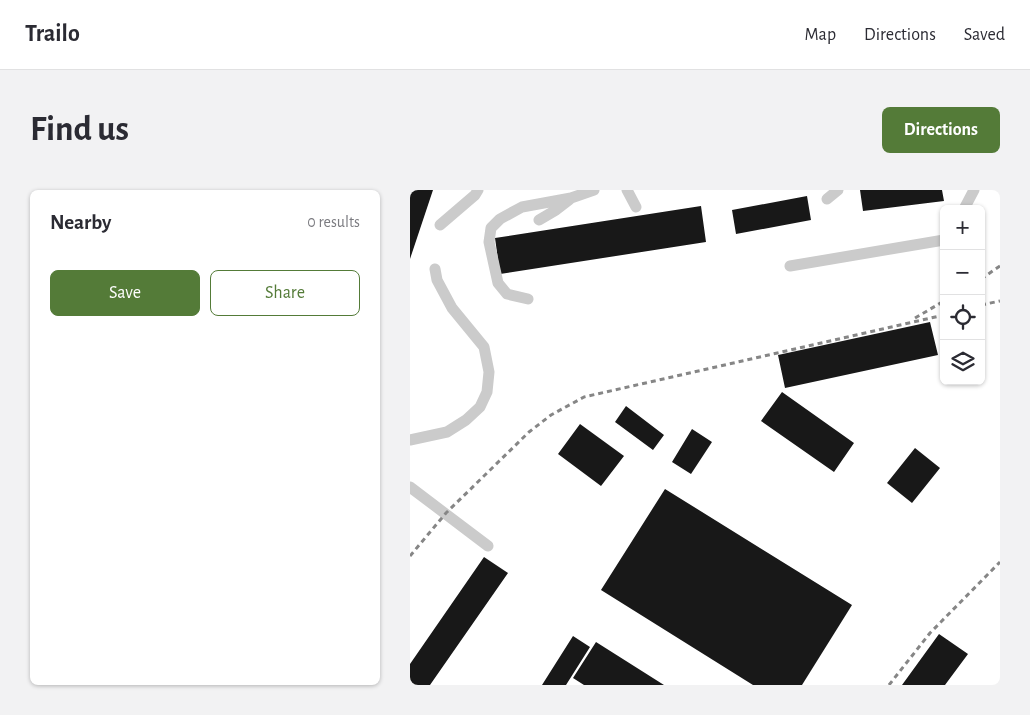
<!DOCTYPE html>
<meta charset="utf-8">
<style>
body{margin:0;font-family:"Alegreya Sans",sans-serif;background:#f2f2f3;color:#2b2b33}
.controls{position:absolute;right:15px;top:15px;display:grid;overflow:hidden;border-radius:8px;box-shadow:0 1px 4px #0004}
.controls button{width:45px;height:45px;display:grid;place-items:center;padding:0;border:0;border-bottom:1px solid #e1e1e2;background:#fff;color:#2b2b33;font:25px sans-serif}
.list{margin:0;padding:0;list-style:none}
h2{display:flex;justify-content:space-between;align-items:center;height:65px;margin:0;padding:0 20px;font-size:21px}
h2 small{font-size:16px;font-weight:400;color:#7c7c81}
.actions{display:flex;gap:10px;padding:15px 20px}
.actions a{flex:1;padding:11px 0;border:1px solid #547b38;border-radius:8px;text-align:center;font-size:18px;color:#547b38}
.actions .main{background:#547b38;color:#fff}
.icon{flex:none;width:28px;height:28px;fill:none;stroke:currentColor;stroke-width:2;stroke-linecap:round;stroke-linejoin:round}
.map{position:relative;flex:none;width:590px;height:495px;overflow:hidden;border-radius:8px}
header{display:flex;align-items:center;gap:30px;box-sizing:border-box;height:70px;padding:0 25px;background:#fff;border-bottom:1px solid #e1e1e2}
header strong{font-size:24px}
nav{display:flex;gap:28px;margin-inline-start:auto;font-size:18px}
.intro{display:flex;align-items:center;justify-content:space-between;box-sizing:border-box;height:120px;padding:0 30px}
h1{margin:0;font-size:35px}
.button{padding:12px 22px;border-radius:8px;background:#547b38;color:#fff;font-size:18px;font-weight:700}
main{display:flex;gap:30px;padding:0 30px}
aside{flex:1;background:#fff;border-radius:8px;box-shadow:0 1px 4px #0004}
.map>svg:first-child{display:block}
.building{fill:#181818}
.lines{fill:none;stroke-linecap:round;stroke-linejoin:round}
.minor{stroke:#cbcbcb;stroke-width:11}
.rail{stroke:#868686;stroke-width:3;stroke-dasharray:5 4;stroke-linecap:butt}
</style>
<header>
<strong>Trailo</strong>
<nav><a>Map</a><a>Directions</a><a>Saved</a></nav>
</header>
<div class="intro"><h1>Find us</h1><a class="button">Directions</a></div>
<main>
<aside>
<h2>Nearby<small>0 results</small></h2>
<ul class="list">
</ul>
<div class="actions"><a class="main">Save</a><a>Share</a></div>
</aside>
<div class="map">
<svg width="590" height="495" viewBox="0 0 590 495">
<rect width="100%" height="100%" fill="#fff"/>
<path class="building" d="M0,0H23L0,69Z
M450,0H532L534,11L453,21Z
M397,6L401,30L326,44L322,20Z
M291,16L296,52L90,84L85,48Z
M520,132L528,165L375,198L368,165Z
M372,202L444,253L424,282L351,231Z
M216,216L254,245L243,260L205,232Z
M170,234L214,266L191,296L148,264Z
M282,239L302,252L281,284L262,272Z
M505,258L530,278L502,313L477,293Z
M255,299L442,415L392,495H343L191,400Z
M74,367L98,383L20,495H0V474Z
M529,444L558,464L535,495H492Z
M163,446L180,457L156,495H132Z
M186,452L254,495H174L163,488Z"/>
<g class="lines">
<path class="minor" d="M217,0L226,17
M417,9L428,0
M554,19L564,0
M129,30L146,20L159,10
M30,35L65,5L68,0
M380,76L534,50
M118,109L97,104L88,93L79,52L81,38L90,29L112,17L161,8L184,0
M0,250L37,242L56,230L70,217L77,202L79,182L74,157L42,118L27,90L25,79
M0,297L78,356"/>
<path class="rail" d="M571,89L590,76
M571,115L590,111
M505,128L534,111
M0,366L36,323L119,242L141,225L174,207L534,125
M479,495L520,443L590,372"/>
</g>
</svg>
<div class="controls">
<button>+</button>
<button>−</button>
<button><svg class="icon" aria-label="locate" viewBox="0 0 24 24"><circle cx="12" cy="12" r="6"/><path d="M12 2v4M12 18v4M2 12h4M18 12h4"/></svg></button>
<button><svg class="icon" aria-label="layers" viewBox="0 0 24 24"><path d="M12 4l9 5-9 5-9-5zM3 14l9 5 9-5"/></svg></button>
</div>
</div>
</main>
